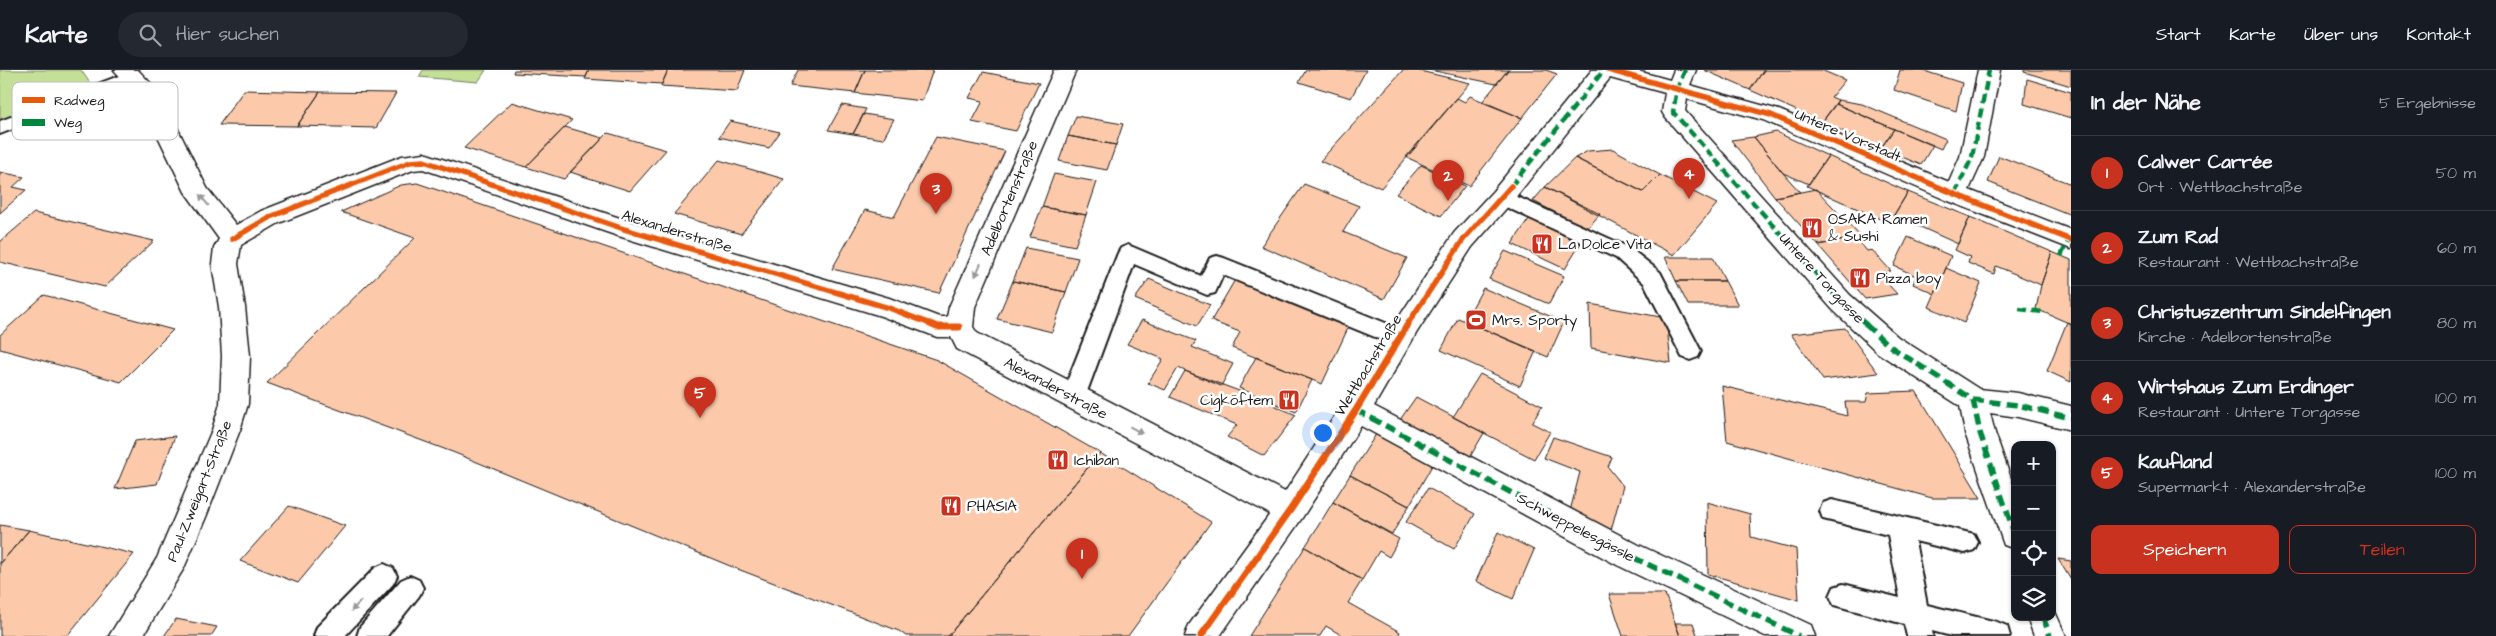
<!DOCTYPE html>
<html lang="de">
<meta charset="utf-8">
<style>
body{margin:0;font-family:"Architects Daughter",sans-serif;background:#242831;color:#f1f3f6}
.controls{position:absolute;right:15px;bottom:15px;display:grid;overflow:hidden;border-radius:10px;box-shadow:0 1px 4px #0004}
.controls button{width:45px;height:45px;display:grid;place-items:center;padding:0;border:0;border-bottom:1px solid #363941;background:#171b24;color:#f1f3f6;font:25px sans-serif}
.you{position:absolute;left:1322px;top:362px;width:18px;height:18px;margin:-12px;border:4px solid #fff;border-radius:50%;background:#1a73e8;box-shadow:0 0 0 8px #1a73e833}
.badge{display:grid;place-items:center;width:32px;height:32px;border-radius:50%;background:#c8321e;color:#fff;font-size:16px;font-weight:700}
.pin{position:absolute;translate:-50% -41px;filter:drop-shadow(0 1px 2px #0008)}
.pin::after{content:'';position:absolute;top:26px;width:18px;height:15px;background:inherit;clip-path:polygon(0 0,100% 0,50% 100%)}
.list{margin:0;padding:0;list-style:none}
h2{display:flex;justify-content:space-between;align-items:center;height:65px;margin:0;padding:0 20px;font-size:21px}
h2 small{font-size:16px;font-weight:400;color:#9ea1a6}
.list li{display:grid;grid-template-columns:32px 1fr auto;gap:15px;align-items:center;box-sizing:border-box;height:75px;padding:0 20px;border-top:1px solid #363941}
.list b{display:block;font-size:19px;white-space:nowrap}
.list p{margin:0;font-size:16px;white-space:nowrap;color:#9ea1a6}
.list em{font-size:16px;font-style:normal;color:#9ea1a6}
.actions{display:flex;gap:10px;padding:15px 20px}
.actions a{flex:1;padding:11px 0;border:1px solid #c8321e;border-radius:10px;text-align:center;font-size:18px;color:#c8321e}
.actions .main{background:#c8321e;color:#fff}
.icon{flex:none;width:28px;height:28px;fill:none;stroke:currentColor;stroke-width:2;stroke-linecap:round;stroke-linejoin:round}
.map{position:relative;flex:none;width:2071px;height:566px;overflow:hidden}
header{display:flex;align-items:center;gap:30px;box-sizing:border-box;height:70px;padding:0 25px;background:#171b24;border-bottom:1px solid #363941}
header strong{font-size:24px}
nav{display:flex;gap:28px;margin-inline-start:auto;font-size:18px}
.search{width:350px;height:45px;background:#242831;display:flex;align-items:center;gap:12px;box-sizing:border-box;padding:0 18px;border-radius:28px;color:#9ea1a6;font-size:19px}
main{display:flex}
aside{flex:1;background:#171b24}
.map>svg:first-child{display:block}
.green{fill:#c4e097;stroke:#707e5a}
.building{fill:#fccaab;stroke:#1c1c1c}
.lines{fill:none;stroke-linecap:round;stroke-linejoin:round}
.lane-casing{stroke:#1c1c1c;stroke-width:4}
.street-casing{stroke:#1c1c1c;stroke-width:3}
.lane{fill:#fff;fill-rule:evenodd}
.street{fill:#fff;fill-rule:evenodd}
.quiet-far1{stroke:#00873e;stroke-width:4.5;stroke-dasharray:9 4.5;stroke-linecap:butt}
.quiet{stroke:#00873e;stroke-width:5.5;stroke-dasharray:11 5.5;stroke-linecap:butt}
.cycleway-far1-casing{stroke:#fff;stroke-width:8}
.cycleway-casing{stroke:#fff;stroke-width:10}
.cycleway-far1{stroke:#e8590c;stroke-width:5.5}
.cycleway{stroke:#e8590c;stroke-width:7}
.oneway{fill:#999}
.labels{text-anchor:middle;stroke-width:5;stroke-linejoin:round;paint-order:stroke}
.street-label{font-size:15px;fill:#1c1c1c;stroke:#fff}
.poi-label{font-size:15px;fill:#1c1c1c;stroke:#fff;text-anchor:start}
.key{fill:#fff;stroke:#bbb;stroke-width:1}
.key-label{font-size:14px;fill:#1c1c1c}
</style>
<header>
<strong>Karte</strong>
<div class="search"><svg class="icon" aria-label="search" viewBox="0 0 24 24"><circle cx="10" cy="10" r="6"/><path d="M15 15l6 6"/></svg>Hier suchen</div>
<nav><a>Start</a><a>Karte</a><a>Über uns</a><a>Kontakt</a></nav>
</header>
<main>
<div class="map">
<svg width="2071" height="566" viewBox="0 0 2071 566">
<rect width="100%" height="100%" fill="#fff"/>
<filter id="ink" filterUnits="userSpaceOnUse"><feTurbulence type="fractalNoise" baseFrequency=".02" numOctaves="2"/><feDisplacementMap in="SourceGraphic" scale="10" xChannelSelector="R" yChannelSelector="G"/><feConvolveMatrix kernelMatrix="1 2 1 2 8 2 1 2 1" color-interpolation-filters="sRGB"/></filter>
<g filter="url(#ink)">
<path class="green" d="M0,0H81L92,16L0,53Z
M423,0H486L478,12L419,7Z"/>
<path class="building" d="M514,0H589L586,7L513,3Z
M589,0H668L662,14L585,9Z
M668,0H745L737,21L661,16Z
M798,0H865L855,23L790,16Z
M865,0H933L922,31L855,23Z
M1306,0H1366L1351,28L1299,12Z
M1403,0H1416L1470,13L1381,118L1320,91Z
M1430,0H1508L1496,14Z
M1508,0H1546L1557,4L1522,48L1482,32Z
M1704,0H1764L1750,20Z
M1764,0H1821L1845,10L1831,27L1838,30L1822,52L1750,20Z
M1900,0H1921L1962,13L1956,41L1894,20Z
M2024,0H2071V16L2024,2Z
M983,2L1039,13L1016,61L972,52L983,31L969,28Z
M2027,9L2071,22V48L2024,34Z
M244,20L320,22L297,56L219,55Z
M320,22L396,23L376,58L297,56Z
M1470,26L1522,48L1469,116L1406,87L1457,28L1465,32Z
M1838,30L1862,34L1946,69L1941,79L1836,34Z
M512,32L572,50L526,97L464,78Z
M1836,34L1894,59L1881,78L1822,52Z
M842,35L866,39L853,64L828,60Z
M864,44L894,49L883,69L853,64Z
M1076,46L1123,54L1116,75L1068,66Z
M730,51L780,62L769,78L719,67Z
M565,57L603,68L564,109L526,97Z
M1894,59L1933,75L1921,95L1881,78Z
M1776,62L1828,86L1809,114L1783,103L1754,67Z
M608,63L666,80L630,121L570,102Z
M1068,66L1116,75L1107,100L1059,91Z
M936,67L1005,81L939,223L832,199L865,140L894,147Z
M1754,67L1783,103L1800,122L1775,127L1731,70Z
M1613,79L1640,94L1660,105L1643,122L1575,88L1588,81Z
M1828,86L1908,122L1889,153L1807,116Z
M1999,86L2071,114V145L1988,112Z
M1575,88L1643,122L1660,105L1717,134L1674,185L1545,117Z
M719,90L784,109L741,164L674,144Z
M1421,95L1465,116L1441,146L1396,124Z
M0,102L24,107L13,117L26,120L0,143Z
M1054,104L1097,112L1086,145L1042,137Z
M417,113L937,290L1100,383L948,566H906L899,561L735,498L455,383L267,313L415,168L341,142L401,115Z
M1304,114L1359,136L1343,162L1407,188L1384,229L1261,176Z
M1545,117L1600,144L1587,159L1533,131Z
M1816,119L1861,167L1818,175L1775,127Z
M1908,122L1970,147L1958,174L1894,145Z
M1042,137L1086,145L1075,176L1030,167Z
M34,143L154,171L105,217L0,192V172Z
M1970,147L2052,182L2041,215L1996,196L1994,204L1968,193L1970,187L1955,180Z
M1529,149L1581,173L1565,199L1512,174Z
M1908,167L1951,186L1935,224L1913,214L1916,206L1894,196Z
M1856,168L1867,181L1872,180L1891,201L1878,203L1897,224L1865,229L1818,175Z
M1026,178L1078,188L1066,222L1013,211Z
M1505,181L1564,206L1549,234L1489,209Z
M2052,182L2071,190V254L2036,239L2041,215Z
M1665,187H1713L1725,211H1676Z
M1946,198L1981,213L1964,253L1929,237Z
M1236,208L1304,234L1302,238L1349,256L1322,314L1232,278L1240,262L1211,251Z
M1149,209L1210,235L1197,256L1135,229Z
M1013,211L1066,222L1052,262L997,249Z
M1676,211H1725L1738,235H1688Z
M1483,218L1564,252L1548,287L1465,251Z
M44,225L173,260L121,312L0,279V265Z
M1590,234L1666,248L1671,293L1591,278Z
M1458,248L1536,281L1520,316L1441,280Z
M1142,250L1196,271L1192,277L1233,294L1221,316L1178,298L1165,320L1148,313L1163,289L1127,274Z
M2067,252L2071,254V312L2047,301Z
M1845,258L1878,303L1823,310L1791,264Z
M1256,287L1312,310L1296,342L1239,318Z
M1185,301L1258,328L1296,345L1264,386L1227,367L1237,355L1170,327Z
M1480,304L1542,336L1532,353L1550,362L1534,389L1453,347Z
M1722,316L1847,346L1845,332H1866L1868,323L1916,321L1981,428H1932L1727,371Z
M1416,327L1484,363L1467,392L1397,354Z
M1378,361L1434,392L1409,436L1350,405Z
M175,366L157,414L115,419L135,371Z
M1553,367L1612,387L1608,397L1623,416L1610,464L1569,445L1580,402L1544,388Z
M1100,383L1211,452L1128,566H948Z
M1350,405L1409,436L1392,464L1333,432Z
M1428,418L1475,444L1454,479L1406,452Z
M1333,432L1399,469L1389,487L1379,481L1362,510L1305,477Z
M1707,432L1750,444L1751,467L1796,479L1799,530L1708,504Z
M289,436L345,456L298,513L240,491Z
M0,455L29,460L0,494Z
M29,460L134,484L67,566H0V494Z
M1498,462L1534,480L1513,529L1476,511Z
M1305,477L1362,510L1348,533L1400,562L1398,566H1343L1326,556L1320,566H1249Z
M2058,489L2071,491V510Z
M1609,524H1665L1680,566H1623Z
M176,549L217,557L211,566H164Z
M1675,553H1693L1697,565L1739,566H1680Z"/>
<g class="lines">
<g class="lane-casing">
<path id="lane" d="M132,1L138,3L141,7L138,11L0,64V51Z
M1502,120L1630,178L1660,202L1701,281L1698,287L1690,290L1682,287L1644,213L1616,188L1495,132L1492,127L1495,122Z
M1128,175L1201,206L1210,188L1217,186L1224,188L1408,262L1411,268L1408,274L1400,277L1392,274L1223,205L1215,223L1207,225L1134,194L1085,327L1081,334L1073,336L1065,334L1061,327L1118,183L1121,178Z
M1832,430L1974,464L1978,472L1974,480L1965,483L1915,471L1927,535L1997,552L2007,556L2010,566H1951L1932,561L1933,566H1907L1904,554L1834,535L1830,526L1834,517L1843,514L1900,528L1888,465L1823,449L1820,441L1823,433Z
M384,494L393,498L397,506L393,514L345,566H314L317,557L375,498Z
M410,506L419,510L423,518L419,526L387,566H357L360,557L401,510Z"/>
</g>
<g class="street-casing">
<path id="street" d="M114,0H138L160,23L207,118L236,155L261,141L402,86L424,83L632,152L889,228L939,247H947L949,237L1054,0H1076L975,237L973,257L977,263L1285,422L1454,163L1493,121L1592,0H1634L1670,10L1674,0H1696L1690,15L1779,40L1949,112L1960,87L1978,0H2000L1984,87L1969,120L2071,160V179L1946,130L1763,50L1687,29L1685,41L1850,225L1898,267L1979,319L2018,323L2071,336V360L2018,347L1990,343L1995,363L2015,420V479L2004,475L1965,363L1960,336L1878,283L1832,239L1665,47L1662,42L1665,23L1610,8L1511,133L1472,177L1417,262L1374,336L1639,475L1811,555L1815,566H1765L1617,495L1361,356L1302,448L1220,566H1185L1189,555L1270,444L957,279L951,267H937L881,246L615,165L423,99L413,100L279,153L241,175L238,194L245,237L250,286L248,334L240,360L206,447L184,498L143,566H109L157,488L212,360L220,334L222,286L219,237L212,194L214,178L219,169L185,122L139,27Z
M2052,535L2066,566H2034L2027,547H2052Z"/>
</g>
<use href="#lane" class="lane"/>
<use href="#street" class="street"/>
<path class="quiet-far1" d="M1685,0L1677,19L1673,42L1841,232L1867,255
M1511,116L1604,0
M1955,124L1972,87L1989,0
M2061,186L2069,169
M2019,239L2043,242"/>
<path class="quiet" d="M1865,254L1888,275L1973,330L1980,363L2015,465
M1973,330L2018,335L2071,348
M1356,340L1628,485L1799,566
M2043,547L2050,566"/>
<g class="cycleway-far1-casing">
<path id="cycleway-far1" d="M1608,0L1771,45L1955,124L2071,170
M232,169L270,147L410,92L424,91L624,159L889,238L933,255
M1407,255L1463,170L1511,116"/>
</g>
<g class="cycleway-casing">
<path id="cycleway" d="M930,254L937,257H959
M1201,566L1291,439L1356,340L1408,254"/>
</g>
<use href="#cycleway-far1" class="cycleway-far1"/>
<use href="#cycleway" class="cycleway"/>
</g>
<defs><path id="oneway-solid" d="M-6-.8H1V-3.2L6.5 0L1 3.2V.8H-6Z" transform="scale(1.25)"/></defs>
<g class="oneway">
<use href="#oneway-solid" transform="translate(204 130) rotate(-130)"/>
<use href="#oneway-solid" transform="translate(978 200) rotate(113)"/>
<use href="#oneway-solid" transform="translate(1136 360) rotate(28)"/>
<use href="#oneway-solid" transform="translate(356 536) rotate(133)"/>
</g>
</g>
<defs>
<g id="restaurant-square" transform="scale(1.125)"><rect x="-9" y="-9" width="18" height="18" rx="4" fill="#c8321e" stroke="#fff"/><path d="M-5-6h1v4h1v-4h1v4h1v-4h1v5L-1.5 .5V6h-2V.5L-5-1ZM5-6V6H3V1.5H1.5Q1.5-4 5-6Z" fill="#fff"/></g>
<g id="stadium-square" transform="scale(1.125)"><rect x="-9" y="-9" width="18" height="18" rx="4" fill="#c8321e" stroke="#fff"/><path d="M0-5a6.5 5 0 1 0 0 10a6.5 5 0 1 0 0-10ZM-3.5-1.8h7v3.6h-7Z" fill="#fff"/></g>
</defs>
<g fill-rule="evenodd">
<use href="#restaurant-square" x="1812" y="158"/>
<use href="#restaurant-square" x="1542" y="174"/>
<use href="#restaurant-square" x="1860" y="208"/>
<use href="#stadium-square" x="1476" y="250"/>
<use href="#restaurant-square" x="1289" y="330"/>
<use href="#restaurant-square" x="1058" y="390"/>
<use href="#restaurant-square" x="951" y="436"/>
</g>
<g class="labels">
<g class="street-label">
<text transform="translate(1848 65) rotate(23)" y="5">Untere Vorstadt</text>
<text transform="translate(1009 128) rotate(-67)" y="5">Adelbortenstraße</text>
<text transform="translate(677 161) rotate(17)" y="5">Alexanderstraße</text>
<text transform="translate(1822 208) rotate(47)" y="5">Untere Torgasse</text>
<text transform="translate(1368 295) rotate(-59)" y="5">Wettbachstraße</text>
<text transform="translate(1056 318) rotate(28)" y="5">Alexanderstraße</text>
<text transform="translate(199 421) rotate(-68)" y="5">Paul-Zweigart-Straße</text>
<text transform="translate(1576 457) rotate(28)" y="5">Schweppelesgässle</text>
</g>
<g class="poi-label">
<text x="1828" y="154">OSAKA Ramen<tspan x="1828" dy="17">&amp; Sushi</tspan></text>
<text x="1558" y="179">La Dolce Vita</text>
<text x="1876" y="213">Pizza boy</text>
<text x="1492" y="255">Mrs. Sporty</text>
<text x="1273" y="335" text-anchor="end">Cigköftem</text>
<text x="1074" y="395">Ichiban</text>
<text x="967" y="441">PHASIA</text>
</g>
</g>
<rect x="12" y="12" width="166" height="58" rx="8" class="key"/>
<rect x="22" y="27" width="23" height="6" fill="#e8590c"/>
<rect x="22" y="49" width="23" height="7" fill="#00873e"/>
<g class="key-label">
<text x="54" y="35">Radweg</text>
<text x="54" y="57">Weg</text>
</g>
</svg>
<div class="controls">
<button>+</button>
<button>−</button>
<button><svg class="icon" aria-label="locate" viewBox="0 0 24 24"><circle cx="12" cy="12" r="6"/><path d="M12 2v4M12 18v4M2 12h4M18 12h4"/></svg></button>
<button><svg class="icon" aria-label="layers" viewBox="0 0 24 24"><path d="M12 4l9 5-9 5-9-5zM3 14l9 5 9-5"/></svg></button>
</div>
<div class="you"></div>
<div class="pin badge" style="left:1082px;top:509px">1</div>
<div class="pin badge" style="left:1448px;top:131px">2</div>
<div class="pin badge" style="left:936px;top:144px">3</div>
<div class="pin badge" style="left:1689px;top:129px">4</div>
<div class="pin badge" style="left:700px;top:348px">5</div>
</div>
<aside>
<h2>In der Nähe<small>5 Ergebnisse</small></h2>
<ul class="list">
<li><span class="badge">1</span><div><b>Calwer Carrée</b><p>Ort · Wettbachstraße</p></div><em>50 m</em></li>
<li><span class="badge">2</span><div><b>Zum Rad</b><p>Restaurant · Wettbachstraße</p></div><em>60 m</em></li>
<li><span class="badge">3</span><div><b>Christuszentrum Sindelfingen</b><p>Kirche · Adelbortenstraße</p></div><em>80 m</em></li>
<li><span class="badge">4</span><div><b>Wirtshaus Zum Erdinger</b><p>Restaurant · Untere Torgasse</p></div><em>100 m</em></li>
<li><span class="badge">5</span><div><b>Kaufland</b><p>Supermarkt · Alexanderstraße</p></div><em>100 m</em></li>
</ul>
<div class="actions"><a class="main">Speichern</a><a>Teilen</a></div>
</aside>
</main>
